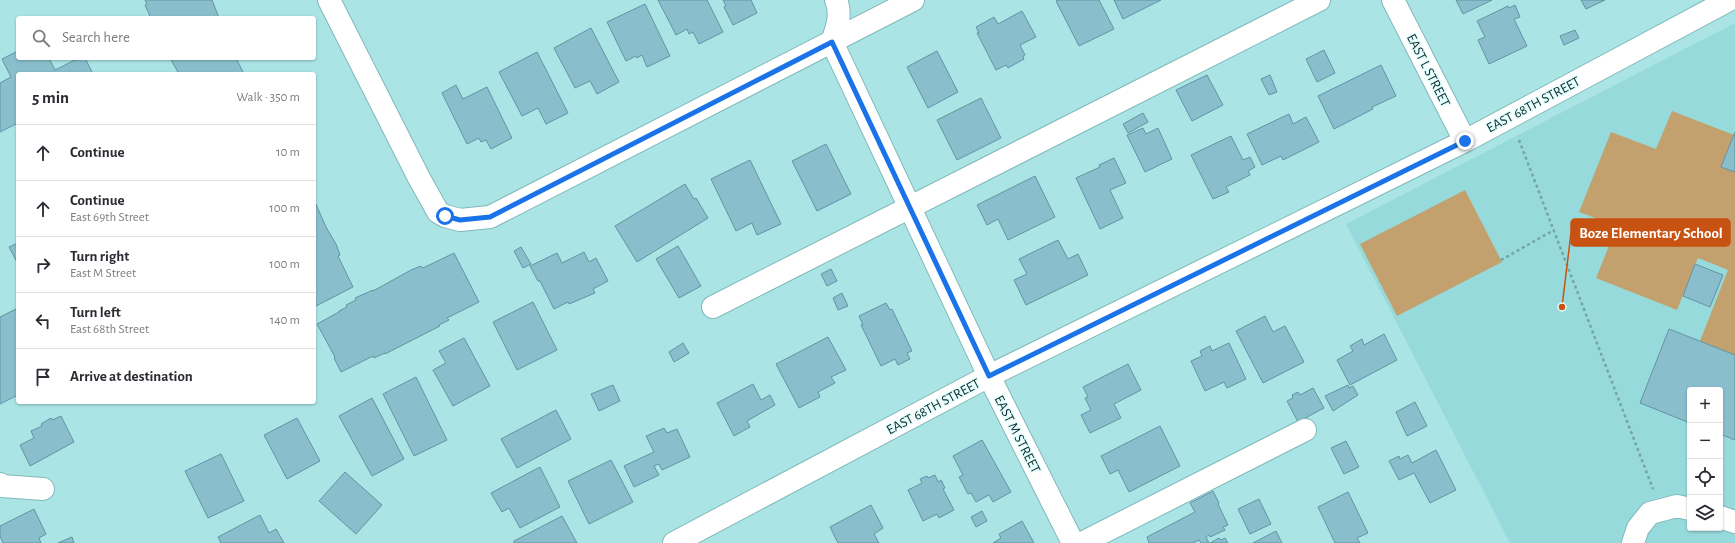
<!DOCTYPE html>
<meta charset="utf-8">
<style>
body{margin:0;font-family:"Alegreya Sans",sans-serif;background:#f7f7f7;color:#2b2b33}
.controls{position:absolute;right:12px;bottom:12px;display:grid;overflow:hidden;border-radius:4px;box-shadow:0 1px 3px #0004}
.controls button{width:36px;height:36px;display:grid;place-items:center;padding:0;border:0;border-bottom:1px solid #e1e1e2;background:#fff;color:#2b2b33;font:20px sans-serif}
.stop{position:absolute;width:12px;height:12px;margin:-9px;border:3px solid #1a73e8;border-radius:50%;background:#fff}
.stop.end{background:#1a73e8;border-color:#fff;box-shadow:0 1px 4px #0008}
.list{margin:0;padding:0;list-style:none}
h2{display:flex;justify-content:space-between;align-items:center;height:52px;margin:0;padding:0 16px;font-size:17px}
h2 small{font-size:13px;font-weight:400;color:#7c7c81}
.list li{display:grid;grid-template-columns:26px 1fr auto;gap:12px;align-items:center;box-sizing:border-box;height:56px;padding:0 16px;border-top:1px solid #e1e1e2}
.list b{display:block;font-size:15px;white-space:nowrap}
.list p{margin:0;font-size:13px;white-space:nowrap;color:#7c7c81}
.list em{font-size:13px;font-style:normal;color:#7c7c81}
.icon{flex:none;width:22px;height:22px;fill:none;stroke:currentColor;stroke-width:2;stroke-linecap:round;stroke-linejoin:round}
.map{position:relative;flex:none;width:1735px;height:543px;overflow:hidden}
.search{position:absolute;background:#fff;box-shadow:0 1px 3px #0004;left:16px;top:16px;width:300px;height:44px;display:flex;align-items:center;gap:10px;box-sizing:border-box;padding:0 14px;border-radius:4px;color:#7c7c81;font-size:15px}
.panel{position:absolute;background:#fff;box-shadow:0 1px 3px #0004;left:16px;top:72px;width:300px;height:332px;border-radius:4px}
.map>svg:first-child{display:block}
.built{fill:#96dadb;fill-rule:evenodd}
.green{fill:#c3a16e}
.building{fill:#8abecd;stroke:#6194a2}
.lines{fill:none;stroke-linecap:round;stroke-linejoin:round}
.minor-casing{stroke:#80b9ba;stroke-width:24}
.path{stroke:#76a4a5;stroke-width:2.5;stroke-dasharray:3 3;stroke-linecap:butt}
.minor{stroke:#fff;stroke-width:22}
.route{stroke:#1a73e8;stroke-width:5}
.labels{text-anchor:middle;stroke-width:3;stroke-linejoin:round;paint-order:stroke}
.street-label{font-size:14px;fill:#132a2b;stroke:#e2ffff}
.leader{fill:none;stroke:#c85211;stroke-width:1.5}
.callout-dot{fill:#c85211;stroke:#e2ffff;stroke-width:1.5}
.callout{fill:#c85211;stroke:#c85211;stroke-width:1.5}
.callout-label{font-size:15px;text-anchor:middle;font-weight:bold;fill:#fff}
</style>
<div class="map">
<svg width="1735" height="543" viewBox="0 0 1735 543">
<rect width="100%" height="100%" fill="#aae4e5"/>
<path class="built" d="M1735,23V543H1510L1346,224ZM1690,390H1720V528H1690Z"/>
<path class="green" d="M1672,111L1734,135L1722,167L1735,172V355L1700,341L1728,270L1698,258L1677,310L1596,278L1617,226L1579,212L1611,132L1656,149Z
M1465,190L1502,262L1397,316L1360,244Z"/>
<path class="building" d="M145,0H212L219,18H150V16L145,5L147,4Z
M658,0H707L723,32L699,44L693,32L689,34L687,29L676,35Z
M723,0H751L757,13L733,25L724,7L726,6Z
M1058,0H1099L1114,29L1079,46L1056,1Z
M1114,0H1161L1123,19Z
M1456,0H1492L1463,14Z
M1581,0H1605L1586,9Z
M645,4L670,56L647,67L642,55L637,58L636,56L626,61L607,22Z
M1515,5L1520,17L1514,19L1527,46L1489,64L1478,40L1485,37L1477,21L1508,6L1509,8Z
M1022,11L1036,37L1020,45L1025,55L1023,56L1024,59L1008,68L1006,65L996,70L977,33H979L976,27L994,17L998,24Z
M591,28L619,82L597,94L590,81L575,88L554,48Z
M1575,30L1579,38L1564,45L1560,36Z
M1324,50L1335,73L1317,82L1306,59Z
M18,51V58H49L55,70L79,58H85L93,74H18V123L0,132V83L11,77L2,59Z
M937,51L958,92L928,108L907,67Z
M537,52L568,113L546,124L538,108L522,116L499,72Z
M170,58H236L244,74H179Z
M1381,65L1396,96L1372,107L1373,109L1334,129L1318,96Z
M1207,75L1223,105L1192,121L1176,90Z
M1270,75L1277,92L1269,95L1261,79Z
M456,85L463,99L487,87L512,138L491,149L486,140L481,142L479,138L467,144L442,93Z
M981,98L1001,138L957,160L937,120Z
M1143,113L1148,122L1128,133L1123,124Z
M1289,114L1293,124L1306,117L1319,142L1283,160L1281,156L1262,165L1247,134Z
M1143,128L1146,134L1158,128L1172,159L1145,172L1127,135Z
M1735,132V172L1721,167Z
M1231,136L1243,160L1250,157L1255,167L1248,171L1250,175L1226,187L1229,192L1213,199L1191,155Z
M826,144L851,194L817,211L792,161Z
M1114,158L1126,183L1110,190L1123,218L1100,229L1076,178L1100,167L1099,165Z
M750,160L781,224L757,235L752,223L736,231L711,179Z
M1035,176L1055,217L1008,240L998,219L987,225L977,205Z
M685,184L694,199L696,198L708,218L637,262L615,226Z
M314,200L326,227L336,244L340,255L338,256L353,287L314,307Z
M1058,240L1068,259L1078,254L1088,275L1026,305L1014,280L1027,274L1019,259Z
M18,243V264L9,247Z
M678,246L701,286L679,298L656,259Z
M521,247L531,264L523,268L514,251Z
M584,252L589,262L596,258L608,281L593,289L595,293L569,304L568,302L554,309L540,281H538L530,266L557,253L562,263Z
M454,253L479,302L447,318L449,320L439,325L440,326L385,354V353L374,358L373,356L341,372L334,358L335,357L317,324L339,312V311L347,307L346,305L356,300L355,298L373,290V291L411,270L421,266L423,268Z
M1695,264L1723,275L1710,307L1683,296Z
M831,269L837,281L827,286L821,274Z
M842,293L848,306L838,310L833,298Z
M533,302L557,350L517,370L493,322Z
M886,303L890,310L892,309L912,351L907,353L910,359L898,365L895,359L881,366L861,325H863L859,316Z
M18,308V395L0,404V317Z
M1265,316L1273,332L1285,326L1304,362L1263,383L1236,331Z
M1669,329L1735,355V440L1720,434V390H1690V423L1640,403Z
M1384,334L1397,360L1350,385L1337,360L1353,351L1350,346L1362,339L1364,345Z
M828,337L846,370L831,377L835,383L818,392L820,397L799,408L776,364Z
M464,338L490,386L453,406L433,370L446,363L439,351Z
M683,343L689,353L674,362L669,352Z
M1229,343L1246,379L1227,388L1224,382L1205,391L1191,361L1202,356L1200,351L1210,346L1212,351Z
M1128,364L1141,390L1114,404L1121,418L1090,433L1081,415L1091,410L1085,398L1088,397L1083,387Z
M416,377L447,440L414,456L383,394Z
M753,384L761,400L770,395L775,405L747,421L750,427L734,436L717,403Z
M613,385L620,401L599,411L591,394Z
M1348,385L1349,388L1353,386L1358,395L1333,411L1325,396Z
M1313,388L1324,408L1298,422L1287,401L1293,398L1292,395L1298,392L1300,395Z
M372,398L404,459L372,476L339,416Z
M1415,402L1427,426L1407,436L1396,412Z
M556,410L571,439L517,468L501,439Z
M61,416L74,442L30,466L20,445L34,438L31,431L42,426L41,424L51,418L52,420Z
M297,418L320,461L287,479L264,435Z
M1160,426L1180,466L1129,492L1118,470L1110,474L1101,456Z
M664,428L667,433L677,429L690,457L662,470L659,464L654,466L659,475L634,487L624,466L654,452L646,436Z
M982,440L1011,492L993,502L989,495L976,502L971,493L968,494L959,477L963,475L953,456Z
M1346,441L1359,467L1344,474L1331,448Z
M1436,450L1456,490L1430,503L1414,473L1399,480L1389,461L1399,456L1400,459L1408,455L1412,463Z
M221,454L244,501L208,518L185,471Z
M611,460L633,502L589,524L568,481Z
M540,467L560,507L520,528L509,508L502,512L491,493Z
M345,472L382,505L356,534L319,501Z
M935,475L938,482L941,480L945,488L943,489L954,510L939,518L937,514L923,521L908,490L922,483L920,479L927,476L928,478Z
M1213,491L1219,503L1218,504L1228,525L1223,527L1225,530L1210,537L1209,535L1206,537L1209,543H1201L1199,540L1193,543H1149L1147,537L1195,512L1190,503Z
M1348,492L1368,533L1357,538L1360,543H1335L1318,507Z
M1259,499L1271,524L1250,534L1238,509Z
M871,505L883,528L874,534L879,543H838L830,527Z
M34,509L46,534L39,538L41,543H3L0,536V526Z
M982,511L987,521L976,527L971,517Z
M260,515L269,533L276,529L284,543H221L218,537Z
M562,516L577,543H514V541Z
M1022,521L1034,543H993L1001,538L999,534Z
M1276,531L1282,543H1253Z
M72,537L74,543H58Z
M1219,538L1221,540L1225,538L1228,543H1210Z"/>
<g class="lines">
<g class="minor-casing">
<path id="minor" d="M329,0L419,178L438,212L445,216L460,220L490,217L913,0
M836,0C842,14 837,28 832,42L989,376L1073,543
M1393,0L1465,141
M713,307L1319,0
M0,484L2,486L43,489
M1720,517L1735,522
M674,543L989,376L1465,141L1729,0
M1082,543L1305,430
M1633,543L1638,528L1650,513L1677,506L1690,509"/>
</g>
<path class="path" d="M1519,140L1653,489
M1501,260L1554,230"/>
<use href="#minor" class="minor"/>
</g>
<g class="lines">
<path class="route" d="M445,216L460,220L490,217L832,42L989,376L1465,141"/>
</g>
<g class="labels">
<g class="street-label">
<text transform="translate(1429 70) rotate(63)" y="5">EAST L STREET</text>
<text transform="translate(1533 104) rotate(-28)" y="5">EAST 68TH STREET</text>
<text transform="translate(933 406) rotate(-28)" y="5">EAST 68TH STREET</text>
<text transform="translate(1018 434) rotate(63)" y="5">EAST M STREET</text>
</g>
</g>
<path class="leader" d="M1562 307L1571 233"/>
<circle class="callout-dot" cx="1562" cy="307" r="4"/>
<rect class="callout" x="1571" y="219" width="159" height="27" rx="4"/>
<g class="callout-label">
<text x="1651" y="238">Boze Elementary School</text>
</g>
</svg>
<div class="controls">
<button>+</button>
<button>−</button>
<button><svg class="icon" aria-label="locate" viewBox="0 0 24 24"><circle cx="12" cy="12" r="6"/><path d="M12 2v4M12 18v4M2 12h4M18 12h4"/></svg></button>
<button><svg class="icon" aria-label="layers" viewBox="0 0 24 24"><path d="M12 4l9 5-9 5-9-5zM3 14l9 5 9-5"/></svg></button>
</div>
<div class="stop" style="left:445px;top:216px"></div>
<div class="stop end" style="left:1465px;top:141px"></div>
<div class="search"><svg class="icon" aria-label="search" viewBox="0 0 24 24"><circle cx="10" cy="10" r="6"/><path d="M15 15l6 6"/></svg>Search here</div>
<section class="panel">
<h2>5 min<small>Walk · 350 m</small></h2>
<ul class="list">
<li><svg class="icon" aria-label="ahead" viewBox="0 0 24 24"><path d="M12 20V5M6 11l6-6 6 6"/></svg><div><b>Continue</b></div><em>10 m</em></li>
<li><svg class="icon" aria-label="ahead" viewBox="0 0 24 24"><path d="M12 20V5M6 11l6-6 6 6"/></svg><div><b>Continue</b><p>East 69th Street</p></div><em>100 m</em></li>
<li><svg class="icon" aria-label="right" viewBox="0 0 24 24"><path d="M7 20v-9h11M14 6l5 5-5 5"/></svg><div><b>Turn right</b><p>East M Street</p></div><em>100 m</em></li>
<li><svg class="icon" aria-label="left" viewBox="0 0 24 24"><path d="M17 20v-9H6M10 6l-5 5 5 5"/></svg><div><b>Turn left</b><p>East 68th Street</p></div><em>140 m</em></li>
<li><svg class="icon" aria-label="arrive" viewBox="0 0 24 24"><path d="M6 21V4h12l-3 4 3 4H6"/></svg><div><b>Arrive at destination</b></div></li>
</ul>
</section>
</div>
